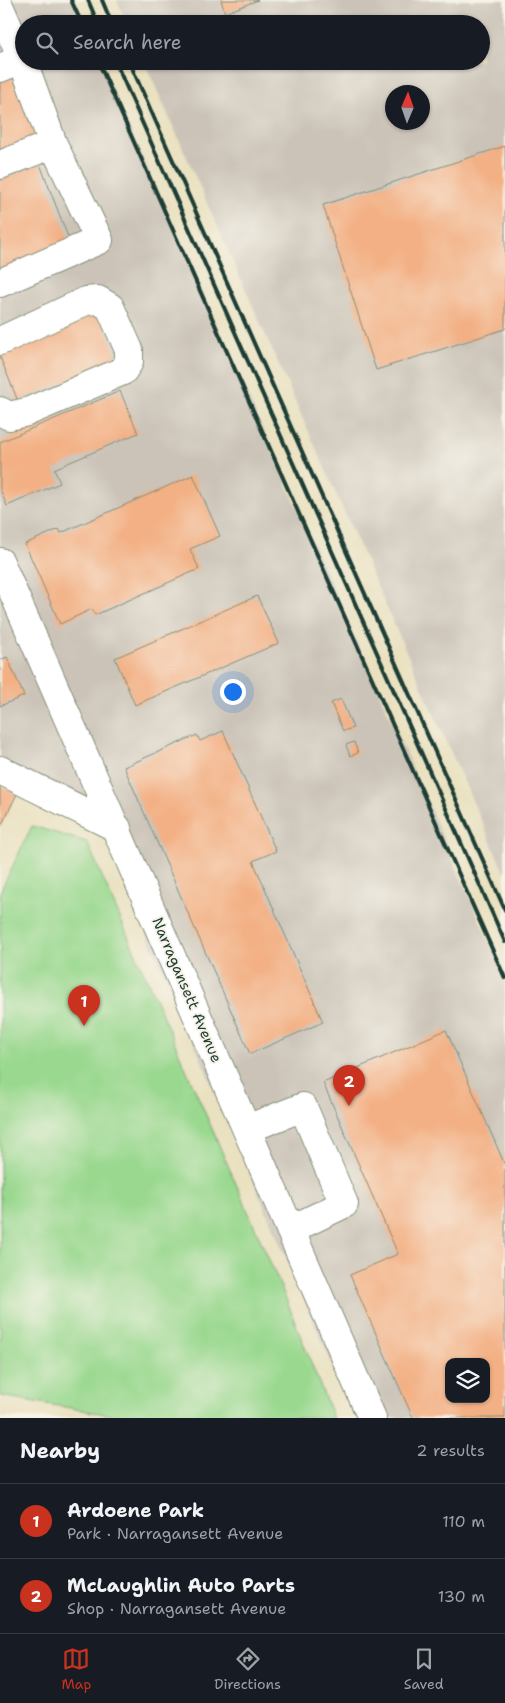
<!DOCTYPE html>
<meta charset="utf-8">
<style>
body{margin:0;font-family:"Shantell Sans",sans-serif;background:#20242c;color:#f1f3f6}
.controls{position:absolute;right:15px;bottom:15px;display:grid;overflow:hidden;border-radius:10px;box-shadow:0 1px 4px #0004}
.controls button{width:45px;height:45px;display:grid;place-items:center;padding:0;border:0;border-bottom:1px solid #363941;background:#171b24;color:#f1f3f6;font:25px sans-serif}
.compass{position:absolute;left:385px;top:85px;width:45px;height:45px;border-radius:50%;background:#171b24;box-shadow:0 1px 4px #0004;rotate:2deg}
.you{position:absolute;left:232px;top:691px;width:18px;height:18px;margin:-12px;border:4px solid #fff;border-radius:50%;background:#1a73e8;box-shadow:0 0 0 8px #1a73e833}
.badge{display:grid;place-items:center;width:32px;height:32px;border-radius:50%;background:#c8321e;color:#fff;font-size:16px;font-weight:700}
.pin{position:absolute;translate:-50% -41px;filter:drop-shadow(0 1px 2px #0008)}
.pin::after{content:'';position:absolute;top:26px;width:18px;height:15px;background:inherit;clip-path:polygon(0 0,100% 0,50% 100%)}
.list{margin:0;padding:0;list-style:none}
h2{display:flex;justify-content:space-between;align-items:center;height:65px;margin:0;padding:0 20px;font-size:21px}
h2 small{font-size:16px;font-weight:400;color:#9ea1a6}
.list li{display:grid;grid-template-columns:32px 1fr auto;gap:15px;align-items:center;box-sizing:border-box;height:75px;padding:0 20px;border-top:1px solid #363941}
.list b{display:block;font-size:19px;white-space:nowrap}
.list p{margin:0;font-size:16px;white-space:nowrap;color:#9ea1a6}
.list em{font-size:16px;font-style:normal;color:#9ea1a6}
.icon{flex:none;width:28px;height:28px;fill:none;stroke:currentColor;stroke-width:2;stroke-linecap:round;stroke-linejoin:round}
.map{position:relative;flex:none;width:505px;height:1418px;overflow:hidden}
.search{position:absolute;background:#171b24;box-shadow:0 1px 4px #0004;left:15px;right:15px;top:15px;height:55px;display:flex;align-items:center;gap:12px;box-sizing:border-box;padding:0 18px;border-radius:28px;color:#9ea1a6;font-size:19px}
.sheet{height:215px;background:#171b24}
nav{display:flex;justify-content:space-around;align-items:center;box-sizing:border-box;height:70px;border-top:1px solid #363941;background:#171b24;font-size:14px;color:#9ea1a6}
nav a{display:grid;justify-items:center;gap:2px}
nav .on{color:#c8321e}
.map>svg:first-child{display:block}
.industrial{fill:#cbc3b8;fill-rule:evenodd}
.green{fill:#99d88e;stroke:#5c8a61}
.building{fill:#f3b084;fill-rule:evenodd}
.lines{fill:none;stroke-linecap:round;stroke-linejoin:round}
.minor-casing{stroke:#848f7a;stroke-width:30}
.minor{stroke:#fff;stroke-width:28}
.rail{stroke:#1f3d34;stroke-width:4}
.labels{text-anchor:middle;stroke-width:4;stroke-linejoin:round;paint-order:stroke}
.street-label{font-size:15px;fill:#1f3d34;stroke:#f7f3e8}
</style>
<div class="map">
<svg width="505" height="1418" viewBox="0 0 505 1418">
<rect width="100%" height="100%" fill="#f7f3e8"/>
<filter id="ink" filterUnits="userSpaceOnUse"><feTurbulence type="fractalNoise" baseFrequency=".02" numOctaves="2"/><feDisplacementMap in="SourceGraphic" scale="10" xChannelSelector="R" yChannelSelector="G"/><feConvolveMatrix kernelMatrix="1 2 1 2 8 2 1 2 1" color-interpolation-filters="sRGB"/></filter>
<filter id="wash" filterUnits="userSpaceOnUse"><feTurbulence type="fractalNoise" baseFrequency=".0096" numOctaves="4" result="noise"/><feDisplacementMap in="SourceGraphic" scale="20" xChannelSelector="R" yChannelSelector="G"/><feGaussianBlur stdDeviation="1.12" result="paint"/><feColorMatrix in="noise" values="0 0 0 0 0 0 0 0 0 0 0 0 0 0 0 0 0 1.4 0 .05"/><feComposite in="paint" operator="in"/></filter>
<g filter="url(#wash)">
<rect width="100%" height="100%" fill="#eae1c0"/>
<path class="industrial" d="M0,0H74L84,24H24V61H100L505,978V1418H355L95,813L0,768ZM449,1362H486V1399H449Z
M117,0H505V874L144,61H481V24H127ZM392,92H422V122H392Z"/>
<path class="green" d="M32,826L87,842L284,1294L333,1418H129L0,1396V892Z"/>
<g id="blocks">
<path class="building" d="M221,0H258L225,13Z
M13,77L39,139L0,155V83Z
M505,146V329L376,370L323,205Z
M40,164L71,245L0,272V180Z
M98,310L118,360L18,401L0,357V351Z
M120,391L138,433L54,469L60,483L7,506L0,489V442Z
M193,475L220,536L190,549L199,569L95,615L92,609L60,624L25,544L59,529L61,533Z
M257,596L279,643L135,705L115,658Z
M7,657L24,696L0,706V660Z
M341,699L353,728L343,731L331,703Z
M223,731L276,851L253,861L323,1022L250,1054L124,767L197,735L200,741Z
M354,742L358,753L350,756L346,745Z
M0,785L17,794L0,828Z
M446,1030L505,1165V1418H413L350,1275L398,1254L323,1083ZM449,1362H486V1399H449Z"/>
</g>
</g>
<g filter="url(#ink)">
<use href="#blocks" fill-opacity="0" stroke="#848f7a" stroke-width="1"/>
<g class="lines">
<g class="minor-casing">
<path id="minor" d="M0,8L22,59
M0,68L22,59L53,144L99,240L0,283
M0,165L53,144
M0,341L86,301L98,300L110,307L129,350V362L123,371L27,412L9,416L0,411
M0,562L372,1418
M0,770L117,828
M247,1129L303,1107L344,1204L290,1230"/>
</g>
<use href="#minor" class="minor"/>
<path class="rail" d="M71,0L82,24
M88,0L98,24
M102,0L112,24
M98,61L505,978
M115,61L505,942
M129,61L505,910"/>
</g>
</g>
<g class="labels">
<g class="street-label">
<text transform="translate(187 990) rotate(67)" y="5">Narragansett Avenue</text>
</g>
</g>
</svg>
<div class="controls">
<button><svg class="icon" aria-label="layers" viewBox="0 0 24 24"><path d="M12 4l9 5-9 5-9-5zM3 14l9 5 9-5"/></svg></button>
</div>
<svg class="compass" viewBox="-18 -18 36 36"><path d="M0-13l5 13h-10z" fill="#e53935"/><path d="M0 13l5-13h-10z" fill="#9ea1a6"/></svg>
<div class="you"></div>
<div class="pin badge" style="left:84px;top:1026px">1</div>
<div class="pin badge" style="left:349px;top:1106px">2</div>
<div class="search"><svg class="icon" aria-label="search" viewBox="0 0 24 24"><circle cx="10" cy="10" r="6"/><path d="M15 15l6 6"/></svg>Search here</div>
</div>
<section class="sheet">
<h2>Nearby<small>2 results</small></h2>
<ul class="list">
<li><span class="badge">1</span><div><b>Ardoene Park</b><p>Park · Narragansett Avenue</p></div><em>110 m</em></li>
<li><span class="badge">2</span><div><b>McLaughlin Auto Parts</b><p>Shop · Narragansett Avenue</p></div><em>130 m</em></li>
</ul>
</section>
<nav>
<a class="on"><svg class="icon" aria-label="map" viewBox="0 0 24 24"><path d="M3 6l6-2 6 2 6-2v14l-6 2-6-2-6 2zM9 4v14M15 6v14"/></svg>Map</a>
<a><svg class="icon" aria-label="directions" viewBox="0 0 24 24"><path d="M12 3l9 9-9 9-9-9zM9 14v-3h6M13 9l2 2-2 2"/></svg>Directions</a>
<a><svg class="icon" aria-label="saved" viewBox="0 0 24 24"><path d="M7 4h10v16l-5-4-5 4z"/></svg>Saved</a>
</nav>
